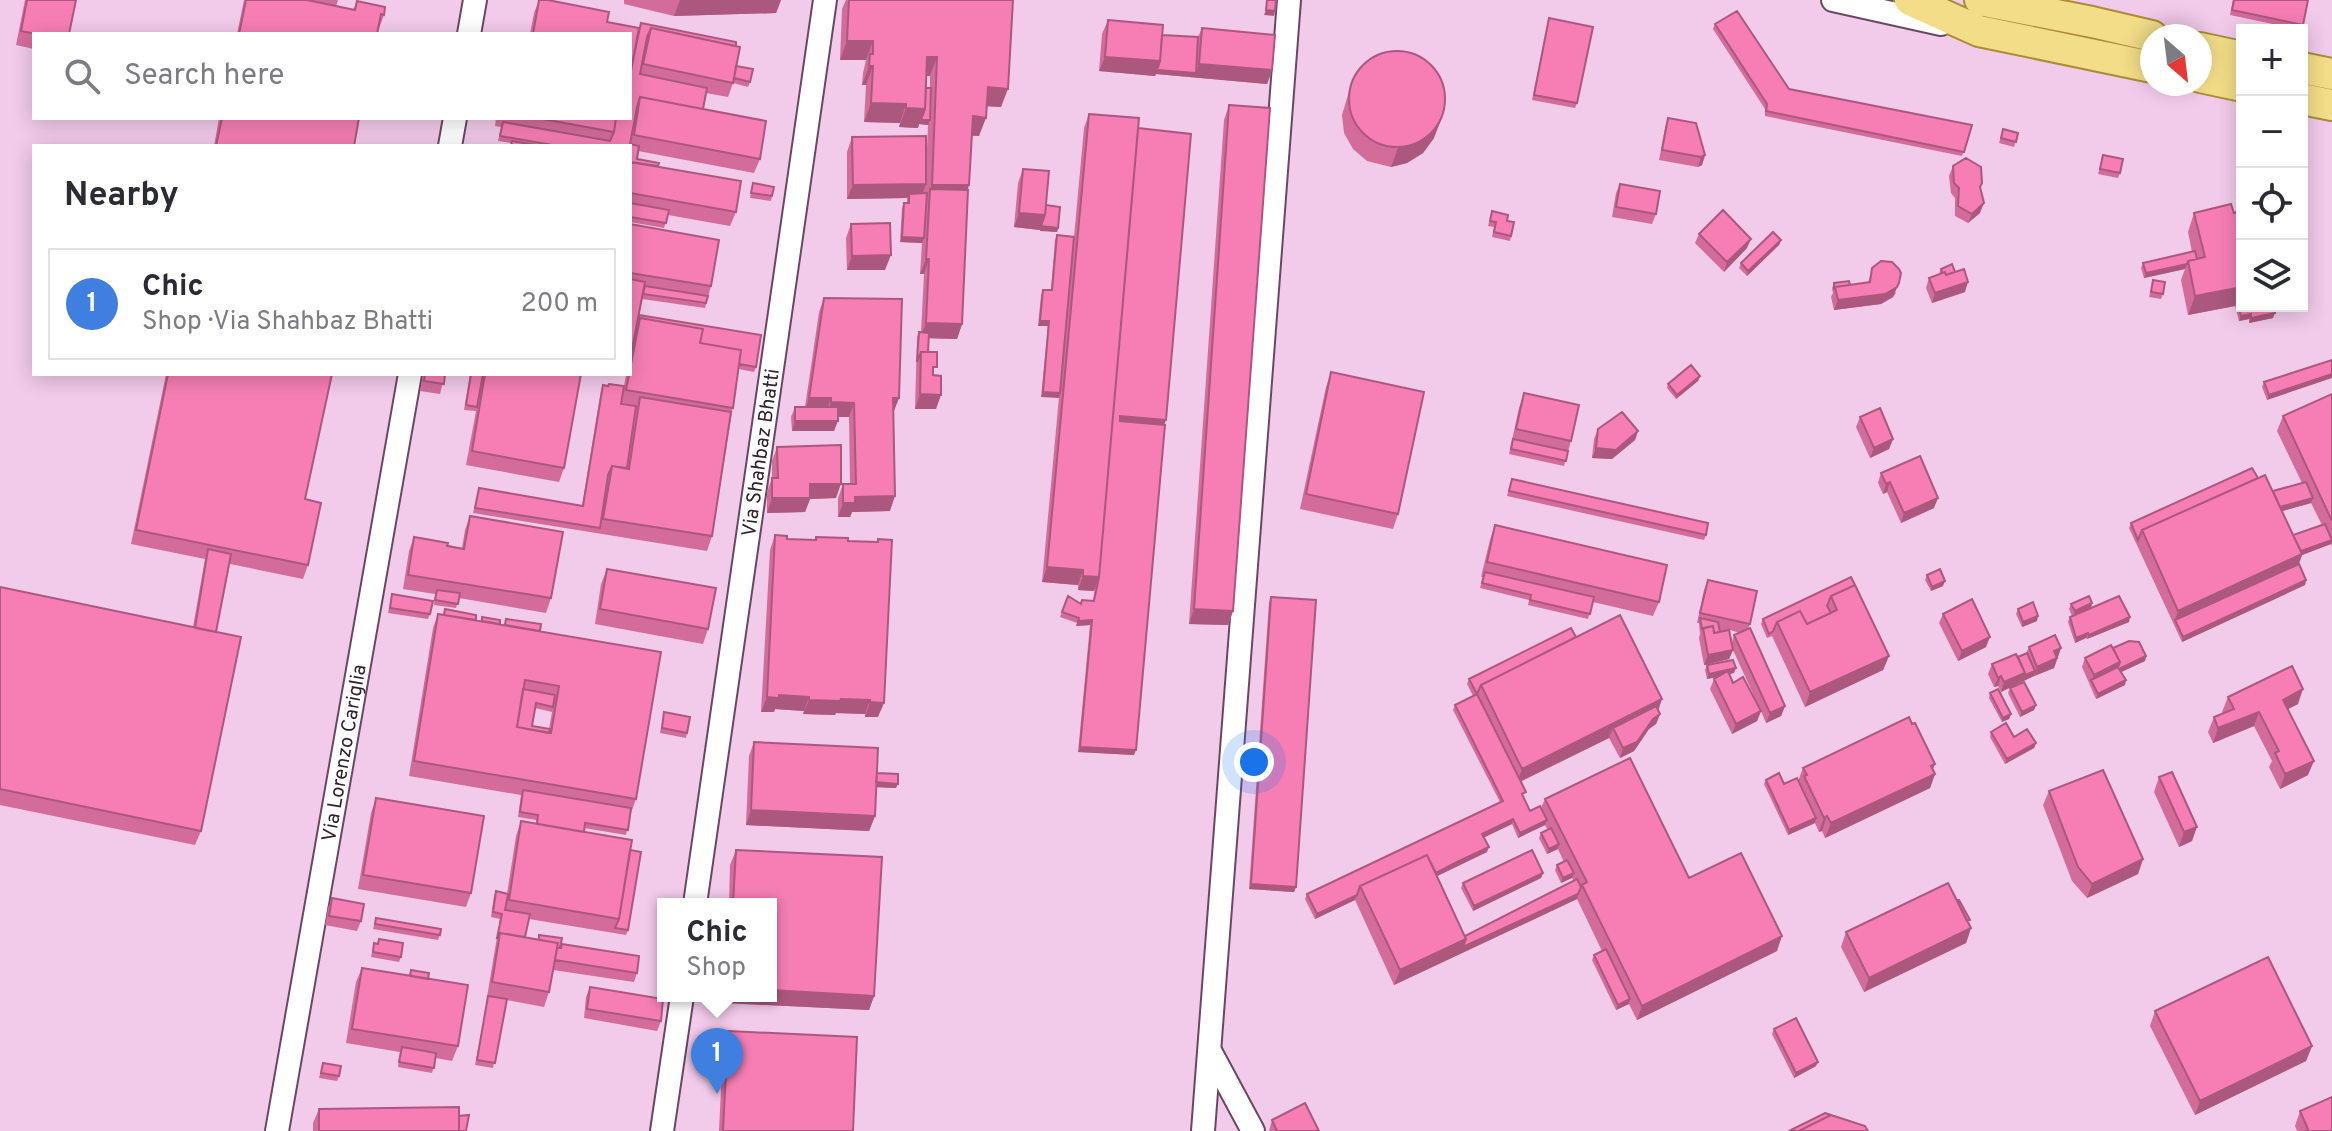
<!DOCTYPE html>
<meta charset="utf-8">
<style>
body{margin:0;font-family:Overpass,sans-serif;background:#f2f2f3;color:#2b2b33}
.controls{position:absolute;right:24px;top:24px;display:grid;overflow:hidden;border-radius:0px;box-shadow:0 4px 20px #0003}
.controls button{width:72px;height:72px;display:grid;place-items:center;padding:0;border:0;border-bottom:2px solid #e1e1e2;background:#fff;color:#2b2b33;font:40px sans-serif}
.compass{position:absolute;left:2140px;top:24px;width:72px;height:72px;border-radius:50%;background:#fff;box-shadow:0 4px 20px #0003;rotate:152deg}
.you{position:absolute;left:1254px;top:762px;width:28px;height:28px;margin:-20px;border:6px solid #fff;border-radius:50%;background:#1a73e8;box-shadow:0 0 0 12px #1a73e833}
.badge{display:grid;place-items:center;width:52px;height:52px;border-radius:50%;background:#1a73e8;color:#fff;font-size:26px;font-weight:700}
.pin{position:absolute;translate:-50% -66px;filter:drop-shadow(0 2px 4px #0008)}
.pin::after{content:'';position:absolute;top:42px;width:28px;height:24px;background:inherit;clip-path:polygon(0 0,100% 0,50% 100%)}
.popup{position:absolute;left:657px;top:898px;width:120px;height:104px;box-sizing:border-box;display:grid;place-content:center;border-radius:0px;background:#fff;filter:drop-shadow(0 2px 6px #0005);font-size:26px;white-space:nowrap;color:#7c7c81}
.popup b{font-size:30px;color:#2b2b33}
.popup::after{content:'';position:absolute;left:50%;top:100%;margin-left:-16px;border:16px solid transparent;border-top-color:#fff}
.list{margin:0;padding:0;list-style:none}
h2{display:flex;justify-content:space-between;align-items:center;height:104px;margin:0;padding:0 32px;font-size:34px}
h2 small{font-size:26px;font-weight:400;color:#7c7c81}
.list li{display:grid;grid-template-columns:52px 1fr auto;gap:24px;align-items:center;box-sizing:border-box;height:112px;margin:0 16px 16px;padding:0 16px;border:2px solid #e1e1e2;border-radius:0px}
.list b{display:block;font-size:30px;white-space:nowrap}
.list p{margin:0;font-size:26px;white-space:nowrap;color:#7c7c81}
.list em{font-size:26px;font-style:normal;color:#7c7c81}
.icon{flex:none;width:44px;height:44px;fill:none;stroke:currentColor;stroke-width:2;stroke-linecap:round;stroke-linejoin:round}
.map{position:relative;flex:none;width:2332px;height:1131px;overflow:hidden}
.search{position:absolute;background:#fff;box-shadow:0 4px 20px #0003;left:32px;top:32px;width:600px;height:88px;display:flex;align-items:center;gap:20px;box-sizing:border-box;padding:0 28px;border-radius:0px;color:#7c7c81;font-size:30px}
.panel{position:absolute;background:#fff;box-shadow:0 4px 20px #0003;left:32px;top:144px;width:600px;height:232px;border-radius:0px}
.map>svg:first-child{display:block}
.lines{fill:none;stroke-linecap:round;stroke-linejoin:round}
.minor-casing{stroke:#6a4864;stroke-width:26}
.major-casing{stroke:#aa8d35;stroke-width:34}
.minor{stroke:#fff;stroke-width:22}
.major{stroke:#f3dd88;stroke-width:30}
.wall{fill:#d46c9b;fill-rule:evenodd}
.shaded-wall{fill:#ac587e}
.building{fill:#f67eb4;stroke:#ac587e;stroke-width:2;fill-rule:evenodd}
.labels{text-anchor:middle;stroke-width:7;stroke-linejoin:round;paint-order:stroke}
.street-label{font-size:20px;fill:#31222e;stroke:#fff7fd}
</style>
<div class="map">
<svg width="2332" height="1131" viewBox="0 0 2332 1131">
<rect width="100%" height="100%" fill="#f2caea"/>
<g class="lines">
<g class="minor-casing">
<g id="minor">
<path d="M1833,0L1941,24"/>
<path d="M469,34L475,0"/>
<path d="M450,146L455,118"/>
<path id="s1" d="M695,904L825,0"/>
<path d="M1210,1051L1253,1131"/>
<path id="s2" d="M277,1131L410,374"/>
<path d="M662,1131L682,996"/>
<path d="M1203,1131L1289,0"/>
</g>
</g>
<g class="major-casing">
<path id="major" d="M1910,0L1979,31L2152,67
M1980,0L2092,22L2152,36
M2200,48L2242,57
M2302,68L2332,74
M2200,77L2242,86
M2302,99L2332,105"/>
</g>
<use href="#minor" class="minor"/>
<use href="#major" class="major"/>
</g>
<path class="wall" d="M25,0H76L69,34H34V49L16,45Z
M244,0H338L336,6L353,10L357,1L384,15L377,34H237Z
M539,0L607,22L639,28L641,23L736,66L750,82L748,87L733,83L728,97L706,93L703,109L760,159L754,173L638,151L637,159L658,166L736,212L730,226L668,215L664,228L630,222V146H510L511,143L498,141L501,127L495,126L496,118H630V34H530L534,13Z
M624,0H781L776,13L674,16L624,4Z
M846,0H1013L1001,107L987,106L979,136H972L968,190L962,324L957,339L929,338L928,352L934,375L936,409H915L917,337L919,332H921L924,274H920L922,243L900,242L902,208L904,203H907V198L847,199V152L852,137L926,171L928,125L919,124L918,128L899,127L900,123L864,122L866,85H862L863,73L866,60H840L842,9ZM926,76H930V88H926Z
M2233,0H2308L2301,30L2230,15Z
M1549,18L1577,103L1575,108L1532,100Z
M1108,20L1162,35L1198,37L1202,28L1272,70L1267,84L1156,74L1155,76L1099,71L1102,34Z
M1715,24L1789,89L1972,125L1962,156L1765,116V109L1713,29Z
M1353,78L1434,138L1423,153L1407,163L1391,167L1367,161L1353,149L1344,133L1342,115Z
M1229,105L1233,611L1228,625L1189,624L1224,120Z
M1089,114L1138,128L1166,420L1164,425L1134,755L1078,752L1090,625L1076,626L1077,623L1060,617L1068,596L1081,604L1093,601L1095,587L1094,591L1078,590V585L1042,582L1059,397H1041L1048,326H1038L1041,295L1043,290H1051L1055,240L1057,235L1074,237L1084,128Z
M219,118H359L354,146H214Z
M1668,118L1705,155L1702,165L1698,167L1659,160L1665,128Z
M2003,129L2018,133L2014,147L1999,143Z
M2103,155L2120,173L2118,178L2098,174Z
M1953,166L1980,187V213L1968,223L1955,216V198L1951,193L1949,176Z
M1023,169L1058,228L1057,232L1014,227L1018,183Z
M753,183L772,196L771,201L750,198Z
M1620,184L1656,214L1652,224L1612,217L1616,193Z
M2242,210V306L2273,318L2249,323V319L2239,321L2235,306L2188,315L2181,280L2185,269L2144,278L2141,268L2143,263L2192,252L2188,232L2194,213L2233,212Z
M1492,211L1507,221L1511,236L1510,241L1492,237L1494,227L1488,226Z
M630,224L711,286L705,308L642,299L639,315L756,367L754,372L739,369L712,536L707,551L473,513L479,488L582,506L601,390L603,385L624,386L626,374H630Z
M851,224L885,270H847L846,238Z
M1699,234L1747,248L1724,272L1695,243Z
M1781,240L1779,245L1747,276L1739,268L1741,263Z
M1872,268L1896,293L1893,297L1881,304L1834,310L1831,297L1833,293L1832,288L1834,283L1850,285L1868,283Z
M1941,269L1965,292L1932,303L1926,288L1929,278L1939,274Z
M2153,280L2163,294L2161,299L2149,297Z
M824,298L899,398L893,413L890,511L852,512L850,517H838V498L843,484H850L849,417H838L834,431H792L791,417L795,407H805L819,312Z
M2332,360L2267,400L2262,387L2264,382Z
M1331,372L1398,514L1393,529L1300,509L1326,387Z
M166,374H332L305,499L308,565L303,579L230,564L216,632L201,831L195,845L0,805V587L193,627L205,559L131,544Z
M423,374H445L440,394L420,391Z
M470,374H581L564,468L559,482L466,465L476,411L464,410Z
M1700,376L1698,381L1676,399L1667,388L1668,384Z
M1524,393L1571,441L1564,466L1509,454L1519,408Z
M2332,394V547L2331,544L2302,555L2299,564L2306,580L2305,585L2182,642L2129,528L2131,523L2258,478L2273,491L2302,483L2277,431L2283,416ZM2311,503L2322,525L2293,535L2282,511Z
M1860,417L1893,439L1889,449L1870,458L1856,427Z
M1598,429L1638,431L1635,440L1612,459L1592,458L1594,439Z
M777,447L836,498L810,499L805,512L767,513V492L772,478V461Z
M1881,473L1934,508L1901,523L1887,492L1883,494L1878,483Z
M1512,479L1706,535L1704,540L1507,496Z
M470,516L551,598L546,613L459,598L456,608L434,605L435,594L403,589L409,551L414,537L462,548L465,530Z
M1495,525L1659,602L1653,616L1593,602L1588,619L1528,605L1529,600L1480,588L1483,577H1481L1490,540Z
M775,535L787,539L815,540L816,537L848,541L877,542L878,539V717H865V714L836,713L835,715L803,714L804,711L775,709L774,712H761L770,550Z
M607,569L708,629L703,644L595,624L601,584Z
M1927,575L1943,586L1931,591L1925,580Z
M1851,577L1889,656L1883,670L1805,707L1772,636L1767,638L1761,624L1763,619Z
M1708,580L1750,624L1748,629L1785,706L1781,716L1766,723L1761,711L1757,721L1732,734L1710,689L1714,679L1718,677L1707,679L1705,670L1707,665L1734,673L1729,674L1733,683L1759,707L1733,650L1729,659L1704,665L1699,638L1700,634L1699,623H1697L1704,590ZM1730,630L1740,633L1734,635L1732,642Z
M392,594L430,614L428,619L388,613Z
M1271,597L1296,887L1294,892L1249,889L1269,602Z
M2092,603L2091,608L2129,622L2087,639L2086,638L2075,643L2068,622L2070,617L2072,616L2069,609L2071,604Z
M445,609L476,620L481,621L482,617L504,625L506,619L540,631L636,799L631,813L626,835L584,828V832L630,850L628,930L626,935L529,919L525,937L538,940L539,935L560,948L562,944L637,973L634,982L553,970L549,992L544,1007L506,1000L493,1068L475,1065L488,997H487L500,919L491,917L494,896L496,891L507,894L516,836L521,821L536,824V820L518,817L521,795L409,776L433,628L438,614L443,615ZM535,708L552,712L549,729L532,726Z
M2018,609L2037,621L2022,627L2016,614Z
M1943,614L1986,647L1958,661L1939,623Z
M1576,637L1658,710L1660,714L1656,724L1649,729L1634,751L1620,758L1609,738L1520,782L1523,797L1530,811L1541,808L1545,799L1689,878L1777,951L1637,1020L1629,1004L1616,1010L1592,960L1594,955L1602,951L1577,899L1394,985L1355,900L1315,919L1305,899L1307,894L1500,802L1453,710L1455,705L1473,696L1467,684L1469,679ZM1512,824L1518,838L1545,825L1548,830L1541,833L1539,838L1547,854L1558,849L1564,862L1557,865L1555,870L1561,883L1572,878L1574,881L1465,936L1437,876L1487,852L1484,837Z
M2029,647L2061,648L2054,668L2022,681L2001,692L1998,686L1994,687L1988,674L1992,664L2026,653Z
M2146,656L2145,661L2121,672L2125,685L2096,699L2082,667L2085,658Z
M2010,688L2036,705L2034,710L2020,717L2008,693Z
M1990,693L2011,714L2009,719L2002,722L1989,698Z
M2228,697L2298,704L2288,709L2308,775L2280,789L2269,767L2272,761L2254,726L2213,743L2208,732L2214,717L2223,714L2222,712Z
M664,712L687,733L686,738L660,733Z
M1991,732L2014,737L2036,743L2034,748L2005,764L1990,737Z
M754,742L877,773L896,788L876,787L875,816L869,831L746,825L749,756Z
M1803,768L1933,769L1935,774L1930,788L1825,838L1822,831L1819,832L1815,823L1788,835L1764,784L1766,780L1784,784L1798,781Z
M2159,777L2192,841L2179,847L2154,792Z
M2049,791L2143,859L2138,874L2087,898L2072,881L2043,805Z
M376,798L471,893L466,907L358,889L371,813Z
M736,850L874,996L869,1010L724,1003V996H771V904H729L730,865Z
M1543,873L1541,878L1473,911L1461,888L1463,883Z
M332,898L361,921L357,931L325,925L328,908Z
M376,918L440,935L438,940L373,929Z
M1968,923L1971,928L1966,943L1864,992L1841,947L1846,932Z
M379,939L401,957L399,962L371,957L374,943L377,944Z
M362,968L409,976L411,970L428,979L458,1046L452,1061L436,1058L432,1073L398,1067L400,1052L346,1043L356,982Z
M590,987L661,1021L657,1031L584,1018L586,997Z
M2155,1011L2312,1046L2306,1061L2195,1115L2150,1026Z
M1774,1029L1816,1066L1794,1078L1772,1034Z
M728,1031L853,1131H719L723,1046Z
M323,1063L339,1076L337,1081L319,1078Z
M319,1109L466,1131H313V1123Z
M2300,1111L2332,1131H2297L2295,1126Z
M1272,1120L1319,1131H1269Z"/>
<path class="shaded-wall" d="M680,0H781L776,13L674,16Z
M1266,10L1275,11L1274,16L1264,15Z
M847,41H873L866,60H840Z
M927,57H937L930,76H920Z
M1105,57L1160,61L1196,73L1199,64L1272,70L1267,84L1156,74L1155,76L1099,71Z
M869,66H873L866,85H862Z
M988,87L1008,89L1001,107L981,106Z
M871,103L906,104L900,123L864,122Z
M906,108L925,109L930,120L928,125L919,124L918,128L899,127Z
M973,116L986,118L979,136L966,135Z
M1441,120L1434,138L1423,153L1407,163L1391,167L1398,148Z
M1705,155L1702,165L1698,167L1701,157Z
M926,184L921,198L909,194L907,198L847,199L853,185Z
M932,185H969L963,204L930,189Z
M1984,203L1980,213L1968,223L1972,214Z
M1019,213L1045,215L1040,230L1014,227Z
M1041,226L1058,228L1057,232L1040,231Z
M902,237L924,238L922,243L900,242Z
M1751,239L1747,248L1724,272L1727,262Z
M1781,240L1779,245L1747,276L1748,271Z
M891,255L885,270H847L852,256Z
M926,259H929L924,274H920Z
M2187,264L2185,269L2144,278L2146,273Z
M1968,282L1965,292L1932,303L1935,293Z
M1899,283L1893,297L1881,304L1834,310L1838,300Z
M2242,287L2235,306L2188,315L2195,296Z
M2275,313L2273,318L2249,323L2251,318Z
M2251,314L2249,319L2239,321L2241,316Z
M1040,321H1049L1048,326H1038Z
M926,323L962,324L957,339L920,338Z
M2332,374V378L2267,400L2269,395Z
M1700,376L1698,381L1676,399L1677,395Z
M1043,392L1060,393L1059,398L1041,397Z
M920,394L941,395L936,409H915Z
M809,398H831L826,413H804Z
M893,398H899L893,413Z
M831,402L854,403L849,417H826Z
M1120,416L1166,420L1164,425L1119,421Z
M795,421H838L834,431H792Z
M1638,431L1635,440L1612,459L1592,458L1596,448Z
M1893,439L1889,449L1870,458L1874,448Z
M1890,482L1887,492L1883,494L1886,484Z
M810,484H841L836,498L810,499L805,512L767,513L772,498Z
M895,496L890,511L852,512L850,517H838L843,503L855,497Z
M1938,498L1934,508L1901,523L1904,513Z
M2313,498L2311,503L2272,514L2274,509Z
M2332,540L2331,544L2302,555L2297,568L2175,620L2178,611L2294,554Z
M1047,567L1083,570L1078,585L1042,582Z
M1083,576L1099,577L1094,591L1078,590Z
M2306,580L2305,585L2182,642L2183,637Z
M1945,581L1943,586L1931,591L1932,587Z
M2092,603L2091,608L2073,616L2075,611Z
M1194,609L1233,611L1228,625L1189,624Z
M2038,616L2037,621L2022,627L2023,622Z
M2130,617L2129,622L2087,639L2089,635Z
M1092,620L1090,625L1076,626L1078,621Z
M2088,633L2086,638L2075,643L2076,638Z
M1990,637L1986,647L1958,661L1962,651Z
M2061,648L2054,668L2034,676L2037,667L2054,651Z
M1733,650L1729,659L1704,665L1708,655Z
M1889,656L1883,670L1805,707L1810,692Z
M2146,656L2145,661L2117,674L2119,669Z
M2120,662L2116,672L2091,682L2094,675Z
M1736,668L1734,673L1707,679L1709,674Z
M2035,671L2034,676L2001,692L2004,682L2025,673Z
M2001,676L1998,686L1994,687L1998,678Z
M2126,680L2125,685L2096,699L2098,694Z
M2303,689L2298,704L2278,714L2283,700Z
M779,695L809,697L804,711L775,709L774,712H761L767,697Z
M841,699L870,700L865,714L836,713L835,715L803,714L809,700Z
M1662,699L1657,714L1613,728L1609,738L1517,783L1522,769Z
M870,702L884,703L878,717H865Z
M2036,705L2034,710L2020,717L2022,712Z
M1785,706L1781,716L1766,723L1770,713Z
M1761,711L1757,721L1732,734L1736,724Z
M2259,712L2254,726L2213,743L2218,728Z
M1660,714L1656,724L1649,729L1634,751L1620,758L1623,748L1653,719Z
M2011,714L2009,719L2002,722L2003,718Z
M2036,743L2034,748L2005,764L2007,759Z
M1080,747L1136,750L1134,755L1078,752Z
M2314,761L2308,775L2280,789L2285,774Z
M1935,764L1930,776L1935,774L1930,788L1825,838L1831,823Z
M874,782L898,784L896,788L872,787Z
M751,810L875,816L869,831L746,825Z
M1827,816L1822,831L1819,832L1824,818Z
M1816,818L1815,823L1788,835L1789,830Z
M1513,819L1512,824L1481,839L1482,834Z
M1547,820L1545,825L1518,838L1520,833Z
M2197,827L2192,841L2179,847L2184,832Z
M1559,844L1558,849L1547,854L1549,849Z
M1489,847L1487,852L1427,881L1429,876Z
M2143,859L2138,874L2087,898L2092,884Z
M1543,873L1541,878L1473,911L1474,906Z
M1574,873L1572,878L1561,883L1563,878Z
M1251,884L1296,887L1294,892L1249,889Z
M1578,894L1577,899L1394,985L1400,970L1466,939Z
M1357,895L1355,900L1315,919L1317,914Z
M1971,928L1966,943L1864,992L1869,978Z
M1782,936L1777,951L1637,1020L1642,1006Z
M771,990L874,996L869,1010L724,1003L726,996H771Z
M1630,999L1629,1004L1616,1010L1618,1005Z
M2312,1046L2306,1061L2195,1115L2200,1101Z
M1818,1062L1816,1066L1794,1078L1796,1073Z"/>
<path class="building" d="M27,0H76L69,34H37L21,31Z
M246,0H307L355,10L357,1L385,7L384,15L381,14L377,34H239Z
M539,0H548L609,12L607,22L639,28L631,71L630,34H533Z
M849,0H1013L1008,89L988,87L986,118L973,116L969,185H932L937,57H927L925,109L906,108V104L871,103L873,66H869L870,54H873V41H847Z
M1267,0H1276L1275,11L1266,10Z
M2234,0H2308L2303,25L2232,10Z
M1737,11L1789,89L1972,125L1964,152L1766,111L1767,104L1715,24Z
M1549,18L1593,27L1577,103L1534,95Z
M1108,20L1163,25L1160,61L1105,57Z
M641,23L736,42V46L651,28L647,37L640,74L707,88L703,109L640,97L637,107L630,144L639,146L637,159L659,163L658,166L630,162V146H553V145L500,136L503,122L610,141L614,132L616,118H630V73Z
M651,28L740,47L733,83L643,64Z
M1202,28L1275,35L1272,70L1199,64Z
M1162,35L1198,37L1196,73L1157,70L1160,61Z
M1349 99a48 48 0 1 1 96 0a48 48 0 1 1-96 0Z
M736,66L753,69L750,82L734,78Z
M926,88H931L930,120H921L925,109Z
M640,97L766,121L760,159L634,135Z
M1229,105L1270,108L1233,611L1194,609Z
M1089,114L1139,118L1099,577L1083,576V570L1047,567Z
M222,118H359L354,146H216Z
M537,118H616L614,132Z
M1668,118L1696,123L1705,155L1701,157L1662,150Z
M1138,128L1191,134L1166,420L1120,416V421L1165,425L1136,750L1080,747L1092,620L1078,621L1079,618L1062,612L1068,596L1081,604L1082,600L1094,601L1099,577Z
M2003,129L2018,133L2016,142L2001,138Z
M926,136V184L853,185L852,137Z
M512,141L540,146H511Z
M2103,155L2123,159L2120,173L2100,169Z
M1966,158L1981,167L1982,183L1980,187L1984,203L1972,214L1958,206L1959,188L1954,183L1953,166Z
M630,162L741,181L736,212L630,193Z
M1023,169L1049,171L1045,215L1019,213Z
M753,183L774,187L772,196L751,193Z
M1620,184L1660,191L1656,214L1616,207Z
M930,189L968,190L962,324L926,323L929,259H926Z
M927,193L924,238L902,237L904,203H909V194Z
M630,203L669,210L666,223L630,217Z
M2231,204L2234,213L2242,211V287L2195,296L2188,261L2205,257L2194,213Z
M1046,205L1060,207L1058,228L1041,226L1045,215Z
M1723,210L1751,239L1727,262L1699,234Z
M1492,211L1508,215L1507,221L1514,222L1511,236L1494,232L1496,222L1490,221Z
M890,223L891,255L852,256L851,224Z
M630,224L719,240L711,286L630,273Z
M1773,232L1781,240L1748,271L1741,263Z
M1057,235L1074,237L1060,393L1043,392L1049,321H1040L1043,290H1052Z
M2195,251L2197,259L2188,261L2187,264L2146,273L2143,263Z
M1881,261L1892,262L1899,269L1901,273L1899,283L1897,287L1885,294L1838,300L1835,287L1870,282L1872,268Z
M1952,264L1955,272L1946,275L1945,272L1942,273L1941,269Z
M1964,269L1968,282L1935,293L1929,278L1945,272L1946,275Z
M630,279L645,282L631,354H630Z
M2153,280L2165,282L2163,294L2151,292Z
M1849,281L1850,285L1835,287L1834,288V283Z
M645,286L708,296L706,303L643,294Z
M824,298L902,299L899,398H893L895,496L855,497V503H843V484H856L854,403L831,402V398H809Z
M2248,306H2273L2275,313L2251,318V314L2241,316L2239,308Z
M639,315L761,335L756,367L739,364L741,350L700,343L703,329L640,318L637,328Z
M640,318L703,329L700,343L741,350L733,408L626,390Z
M919,332L929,333L928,352H921L917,362Z
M921,352H937V367H933V375L941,376V395L920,394Z
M2332,360V374L2269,395L2264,382Z
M1691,365L1700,376L1677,395L1668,384Z
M1331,372L1424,392L1398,514L1306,494Z
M168,374H332L305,499L321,503L308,565L136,530Z
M425,374H445L444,384L424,381Z
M471,374H483L477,407L466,405Z
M485,374H581L564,468L472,451Z
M609,384L624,386L621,404L636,406L627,468L612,466L608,475L600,528L475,508L479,488L583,506L603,385L608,386Z
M1524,393L1579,405L1571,441L1516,429Z
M2332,394V521L2283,416Z
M640,397L731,412L712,536L603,519L612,466L629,469Z
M795,407H838V421H795Z
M1880,408L1893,439L1874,448L1860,417Z
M1622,412L1638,431L1616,450L1596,448L1598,429Z
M1513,439L1568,451L1566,461L1511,449Z
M841,445V484H810V498H772V478H778L777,447Z
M1920,456L1938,498L1904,513L1890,482L1886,484L1881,473Z
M2252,468L2258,478L2142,530L2138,540L2131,523Z
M2265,475L2302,554L2178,611L2142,530Z
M1512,479L1708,523L1706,535L1509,491Z
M2306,482L2313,498L2280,507L2273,491Z
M470,516L563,532L551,598L408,575L414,537L448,543L447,546L464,549Z
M2325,524L2332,540L2301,551L2293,535Z
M1495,525L1667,565L1659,602L1487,562Z
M775,535L787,536V539L816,540V537L848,538V541L878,542V539L892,540L884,703L870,702V700L841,699L840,701L809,700V697L779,695V698L767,697Z
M208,549L231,554L216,632L195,628Z
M2299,564L2306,580L2183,637L2175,620Z
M607,569L716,588L708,629L600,609Z
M1940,569L1945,581L1932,587L1927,575Z
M1485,572L1594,597L1590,614L1530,600L1531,595L1482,583Z
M1851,577L1857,589L1855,585L1831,596L1827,606L1831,613L1807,624L1800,611L1777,622L1773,631L1769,634L1763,619Z
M1708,580L1757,591L1750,624L1700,613Z
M1855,585L1889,656L1810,692L1777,622L1800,611L1807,624L1837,610L1831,596Z
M0,587L241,637L201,831L0,789Z
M437,590L460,593L458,604L435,600Z
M392,594L433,601L430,614L390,608Z
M2089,596L2092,603L2075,611L2071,604Z
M2119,596L2130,617L2089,635L2088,633L2076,638L2070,617Z
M1271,597L1316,600L1296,887L1251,884Z
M1972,599L1990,637L1962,651L1943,614Z
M2033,602L2038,616L2023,622L2018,609Z
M445,609L476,615V620L444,615Z
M438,614L661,652L636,799L414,761ZM525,680L559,686L551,733L517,727Z
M1620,615L1662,699L1522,769L1481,685Z
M482,617L500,620V624L482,621Z
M1700,618L1718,622L1720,632L1714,633L1713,626L1702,629Z
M506,619L541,624L540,631L505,625Z
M1713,626L1714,633L1729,630L1733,650L1708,655L1703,628Z
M1571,628L1576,637L1481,685L1477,694L1469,679Z
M1750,628L1785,706L1770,713L1734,635Z
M2055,635L2061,648L2054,651L2057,658L2037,667L2029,647Z
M2129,641L2139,642L2146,656L2119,669L2126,680L2098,694L2091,680L2118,667L2120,662L2113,648Z
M2111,645L2120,662L2094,675L2085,658Z
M2027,653L2035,671L2023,676L2025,673L2018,657Z
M2016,654L2025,673L2004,682L2001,676L1998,678L1992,664Z
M1733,660L1736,668L1709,674L1707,665Z
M2292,666L2303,689L2283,700L2314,761L2285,774L2275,753L2279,751L2259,712L2218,728L2214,717L2234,709L2228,697Z
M1728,671L1733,683L1743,677L1761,711L1736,724L1714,679Z
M2024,682L2036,705L2022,712L2010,688Z
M523,689L555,695L553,707L536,703L532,726L550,729L549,733L517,727Z
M1998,689L2011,714L2003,718L1990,693Z
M1477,694L1526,792L1522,794L1530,811L1540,806L1547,820L1520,833L1513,819L1482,834L1489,847L1457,862L1436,873L1427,855L1360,886L1357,895L1317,914L1307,894L1503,801L1455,705Z
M1656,706L1660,714L1653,719L1637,742L1623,748L1613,728Z
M664,712L690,717L687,733L662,728Z
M1909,717L1912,724L1915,723L1935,764L1931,766L1935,774L1831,823L1827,816L1824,818L1804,776L1807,775L1803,768Z
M2006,723L2014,737L2027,729L2036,743L2007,759L1991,732Z
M754,742L878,748L875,816L751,810Z
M1630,758L1689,878L1741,853L1782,936L1642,1006L1582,885L1587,882L1545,799Z
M2103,770L2143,859L2092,884L2078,867L2049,791Z
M2172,772L2197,827L2184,832L2159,777Z
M877,773L898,774V784L876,782Z
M1779,773L1784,784L1797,778L1816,818L1789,830L1766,780Z
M523,790L631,808L628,830L585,823L584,832L537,824L538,815L520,812Z
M376,798L484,816L471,893L363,875Z
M521,821L632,840L619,919L509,900Z
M1551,828L1559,844L1549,849L1541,833Z
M630,850L641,852L628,930L615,928L619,919Z
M736,850L882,857L874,996L771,990V904H733Z
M1532,850L1543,873L1474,906L1463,883Z
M1427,855L1466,939L1400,970L1360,886Z
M1567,860L1574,873L1563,878L1557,865Z
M1577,879L1581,887L1578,894L1463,947L1466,939L1465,936Z
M1948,883L1971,928L1869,978L1846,932Z
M496,891L508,894L505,910L530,914L525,937L500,933L498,938H497L502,914L493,912Z
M332,898L364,904L361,921L329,916Z
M1959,900L1970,920L1967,921L1957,901Z
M376,918L441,929L440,935L375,924Z
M500,933L558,943L549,992L492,982Z
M539,935L562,938L560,948H557L558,943L539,940Z
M379,939L403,943L401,957L373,952L374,943L378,944Z
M562,944L639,956L637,973L555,960L557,948H561Z
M1606,949L1630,999L1618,1005L1594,955Z
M2268,957L2312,1046L2200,1101L2155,1011Z
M362,968L468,985L458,1046L352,1029Z
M411,970L429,973L428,979L410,976Z
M590,987L663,999L661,1021L587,1009Z
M488,996L507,999L495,1063L477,1060Z
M1796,1018L1818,1062L1796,1073L1774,1029Z
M728,1031L857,1037L853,1131H723Z
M402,1047L436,1053L434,1068L399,1062Z
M323,1063L341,1066L339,1076L321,1073Z
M2332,1097V1131H2306L2308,1129L2300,1111Z
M1305,1103L1319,1131H1277L1272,1120Z
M459,1107V1131H319V1109Z
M1825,1113L1831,1115L1799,1131H1789Z
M469,1115L466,1131H459V1116Z
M1831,1115L1865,1126L1868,1131H1799Z"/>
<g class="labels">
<g class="street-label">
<text dy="7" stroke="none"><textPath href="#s1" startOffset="456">Via Shahbaz Bhatti</textPath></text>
<text dy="7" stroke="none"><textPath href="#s2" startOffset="384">Via Lorenzo Cariglia</textPath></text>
</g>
</g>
</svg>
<div class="controls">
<button>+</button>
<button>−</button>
<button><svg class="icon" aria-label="locate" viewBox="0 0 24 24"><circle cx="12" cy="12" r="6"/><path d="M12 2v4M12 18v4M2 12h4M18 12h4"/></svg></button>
<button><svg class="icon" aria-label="layers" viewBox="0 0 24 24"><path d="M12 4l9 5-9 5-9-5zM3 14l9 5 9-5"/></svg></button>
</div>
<svg class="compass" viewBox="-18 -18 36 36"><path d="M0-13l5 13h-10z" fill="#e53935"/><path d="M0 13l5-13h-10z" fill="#7c7c81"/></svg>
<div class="you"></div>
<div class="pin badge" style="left:717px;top:1094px;background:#3f7fe0">1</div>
<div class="popup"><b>Chic</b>Shop</div>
<div class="search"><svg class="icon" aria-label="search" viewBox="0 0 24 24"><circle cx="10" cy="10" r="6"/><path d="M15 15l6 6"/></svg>Search here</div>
<section class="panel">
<h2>Nearby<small></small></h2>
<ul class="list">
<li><span class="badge" style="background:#3f7fe0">1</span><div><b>Chic</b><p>Shop · Via Shahbaz Bhatti</p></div><em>200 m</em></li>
</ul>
</section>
</div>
